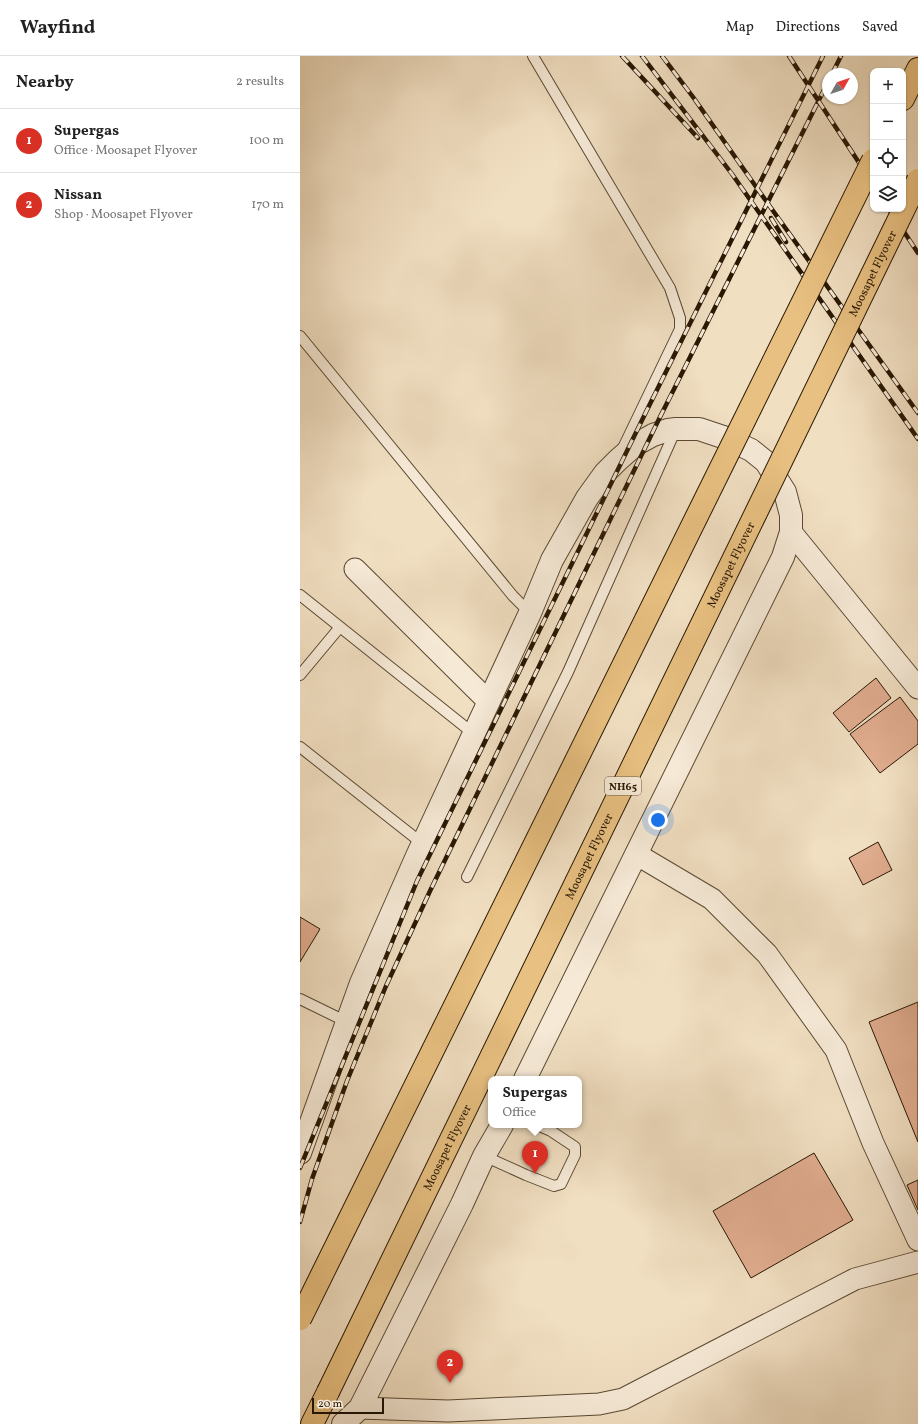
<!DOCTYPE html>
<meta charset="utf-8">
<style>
body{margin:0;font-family:Vollkorn,serif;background:#f2f2f2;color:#222}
.controls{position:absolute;right:12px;top:12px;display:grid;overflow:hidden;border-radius:8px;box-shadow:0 1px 3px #0004}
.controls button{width:36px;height:36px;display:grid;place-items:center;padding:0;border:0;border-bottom:1px solid #e0e0e0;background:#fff;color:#222;font:20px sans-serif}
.compass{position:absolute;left:522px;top:12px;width:36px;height:36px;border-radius:50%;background:#fff;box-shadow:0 1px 3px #0004;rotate:50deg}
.scale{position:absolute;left:12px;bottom:10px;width:72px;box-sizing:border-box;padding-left:4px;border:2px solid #281702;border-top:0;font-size:11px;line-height:14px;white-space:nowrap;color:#281702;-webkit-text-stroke:3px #f6ead7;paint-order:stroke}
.you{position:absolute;left:358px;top:764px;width:14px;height:14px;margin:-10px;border:3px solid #fff;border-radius:50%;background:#1a73e8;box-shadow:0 0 0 6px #1a73e833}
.badge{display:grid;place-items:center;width:26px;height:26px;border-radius:50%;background:#d93025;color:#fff;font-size:13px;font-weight:700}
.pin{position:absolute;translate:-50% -33px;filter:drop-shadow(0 1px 2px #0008)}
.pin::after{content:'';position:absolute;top:21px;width:14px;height:12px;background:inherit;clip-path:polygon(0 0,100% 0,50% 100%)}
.popup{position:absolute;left:188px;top:1020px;width:94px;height:52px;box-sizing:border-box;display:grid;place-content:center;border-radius:8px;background:#fff;filter:drop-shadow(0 1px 3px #0005);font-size:13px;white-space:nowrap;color:#767676}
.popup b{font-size:15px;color:#222}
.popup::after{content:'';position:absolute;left:50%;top:100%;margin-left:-8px;border:8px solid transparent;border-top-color:#fff}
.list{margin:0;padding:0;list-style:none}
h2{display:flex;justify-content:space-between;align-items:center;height:52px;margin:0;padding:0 16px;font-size:17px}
h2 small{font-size:13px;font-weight:400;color:#767676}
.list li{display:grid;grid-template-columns:26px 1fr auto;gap:12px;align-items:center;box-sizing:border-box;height:64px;padding:0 16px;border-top:1px solid #e0e0e0}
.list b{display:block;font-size:15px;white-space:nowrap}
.list p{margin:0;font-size:13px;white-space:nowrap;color:#767676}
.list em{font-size:13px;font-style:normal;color:#767676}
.icon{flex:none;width:22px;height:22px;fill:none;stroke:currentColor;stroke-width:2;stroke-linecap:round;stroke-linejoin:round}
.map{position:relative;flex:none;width:618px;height:1368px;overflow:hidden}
header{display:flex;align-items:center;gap:24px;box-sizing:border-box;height:56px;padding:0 20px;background:#fff;border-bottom:1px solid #e0e0e0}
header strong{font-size:19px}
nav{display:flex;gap:22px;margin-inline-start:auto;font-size:14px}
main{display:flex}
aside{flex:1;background:#fff}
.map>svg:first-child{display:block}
.building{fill:#e1ad90;stroke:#281702}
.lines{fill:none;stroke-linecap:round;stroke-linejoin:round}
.service-casing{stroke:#5a4932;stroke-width:12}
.minor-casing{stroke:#5a4932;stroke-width:23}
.tertiary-casing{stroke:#5a4932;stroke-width:24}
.trunk-casing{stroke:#281702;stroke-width:24}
.service{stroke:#f6ead7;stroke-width:10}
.minor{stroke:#f6ead7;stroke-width:21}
.tertiary{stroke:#f6ead7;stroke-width:22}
.trunk{stroke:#e8c081;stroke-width:22}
.rail-casing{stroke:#281702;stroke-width:4.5}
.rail{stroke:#f6ead7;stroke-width:3;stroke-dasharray:9;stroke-linecap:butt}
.trunk-bridge-casing{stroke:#281702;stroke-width:24;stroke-linecap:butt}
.trunk-bridge{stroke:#e8c081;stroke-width:22}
.labels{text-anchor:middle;stroke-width:3.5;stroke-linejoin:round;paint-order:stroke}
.shield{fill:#f6ead7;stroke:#665642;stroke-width:1}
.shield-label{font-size:11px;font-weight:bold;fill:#281702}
.street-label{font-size:12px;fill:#281702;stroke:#f6ead7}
</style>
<header>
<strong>Wayfind</strong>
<nav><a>Map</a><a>Directions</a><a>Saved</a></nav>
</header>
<main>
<aside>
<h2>Nearby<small>2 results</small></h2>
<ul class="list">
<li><span class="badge">1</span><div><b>Supergas</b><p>Office · Moosapet Flyover</p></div><em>100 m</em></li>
<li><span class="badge">2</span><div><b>Nissan</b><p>Shop · Moosapet Flyover</p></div><em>170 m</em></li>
</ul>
</aside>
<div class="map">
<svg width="618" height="1368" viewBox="0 0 618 1368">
<rect width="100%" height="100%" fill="#f1dfc2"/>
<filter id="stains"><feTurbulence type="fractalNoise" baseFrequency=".005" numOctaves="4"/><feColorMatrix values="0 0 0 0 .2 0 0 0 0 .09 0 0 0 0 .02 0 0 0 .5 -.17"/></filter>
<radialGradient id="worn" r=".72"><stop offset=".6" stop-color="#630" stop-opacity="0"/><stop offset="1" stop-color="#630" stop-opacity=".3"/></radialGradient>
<path class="building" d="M576,622L591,642L549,676L533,657Z
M600,641L618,665V688L580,717L550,678Z
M578,786L592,814L563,829L549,802Z
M0,861L20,873L0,906Z
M618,946V1086L569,966Z
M514,1097L553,1164L451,1222L413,1155Z
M618,1124V1154L607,1129Z"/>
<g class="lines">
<g class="service-casing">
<path id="service" d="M233,0L370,232L380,262V273L323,392
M0,280L213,540L230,557
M0,539L174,678
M0,619L40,571
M0,691L123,788
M167,821L268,616L376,373
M0,943L47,966
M184,1100L226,1119L254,1130L261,1128L275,1099V1091L251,1075L237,1069"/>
</g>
<g class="minor-casing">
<path id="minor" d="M491,476L618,632
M55,513L189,646
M336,798L412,843L467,898L536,994L573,1087L618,1184
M60,1352L148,1355L299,1348L323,1343L555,1223L618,1206"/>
</g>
<g class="tertiary-casing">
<path id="tertiary" d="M0,1097L61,927L117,800L230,557L252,504L287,442L305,417L318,404L335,389L353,379L368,374L376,373H399L426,382L451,394L466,406L485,436L491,459V476L483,501L225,1023
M43,1368L60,1352L162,1148L184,1100L202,1069"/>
</g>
<g class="trunk-casing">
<path id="trunk" d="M603,43L618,13
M12,1368L28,1336"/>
</g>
<use href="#service" class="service"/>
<use href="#minor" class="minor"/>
<use href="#tertiary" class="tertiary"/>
<use href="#trunk" class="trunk"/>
<g class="rail-casing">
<path id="rail" d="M322,0L398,82
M342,0L432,118L618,383
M362,0L393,41L471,152L618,357
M489,0L573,128
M532,18L541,0
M589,153L618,197
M471,162L486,186
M0,1112L117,825L346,356L523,0
M0,1166L12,1123L47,1025L86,930L130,835L360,361L528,26"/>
</g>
<use href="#rail" class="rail"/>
<g class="trunk-bridge-casing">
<g id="trunk-bridge">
<path d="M0,1263L573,104"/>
<path id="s1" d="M28,1336L618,124"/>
</g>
</g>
<use href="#trunk-bridge" class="trunk-bridge"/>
</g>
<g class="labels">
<rect class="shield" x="305" y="721" width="36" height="18" rx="3"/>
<g class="shield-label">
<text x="323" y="734">NH65</text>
</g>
<g class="street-label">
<text dy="4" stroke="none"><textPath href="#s1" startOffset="1244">Moosapet Flyover</textPath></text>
<text dy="4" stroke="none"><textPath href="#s1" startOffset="920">Moosapet Flyover</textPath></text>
<text dy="4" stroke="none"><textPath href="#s1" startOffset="596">Moosapet Flyover</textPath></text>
<text dy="4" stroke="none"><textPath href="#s1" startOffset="272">Moosapet Flyover</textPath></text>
</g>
</g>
<rect width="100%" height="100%" filter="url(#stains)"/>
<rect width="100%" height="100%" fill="url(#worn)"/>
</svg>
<div class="controls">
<button>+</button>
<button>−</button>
<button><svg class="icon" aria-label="locate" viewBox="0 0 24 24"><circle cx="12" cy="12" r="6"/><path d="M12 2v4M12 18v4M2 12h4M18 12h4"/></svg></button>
<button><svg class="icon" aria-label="layers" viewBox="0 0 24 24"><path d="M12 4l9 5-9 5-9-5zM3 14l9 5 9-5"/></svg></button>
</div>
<svg class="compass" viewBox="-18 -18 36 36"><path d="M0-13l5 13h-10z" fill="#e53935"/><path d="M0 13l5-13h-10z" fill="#767676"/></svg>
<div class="scale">20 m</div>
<div class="you"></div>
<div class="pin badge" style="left:235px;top:1118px">1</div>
<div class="popup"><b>Supergas</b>Office</div>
<div class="pin badge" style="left:150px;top:1327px">2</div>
</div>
</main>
